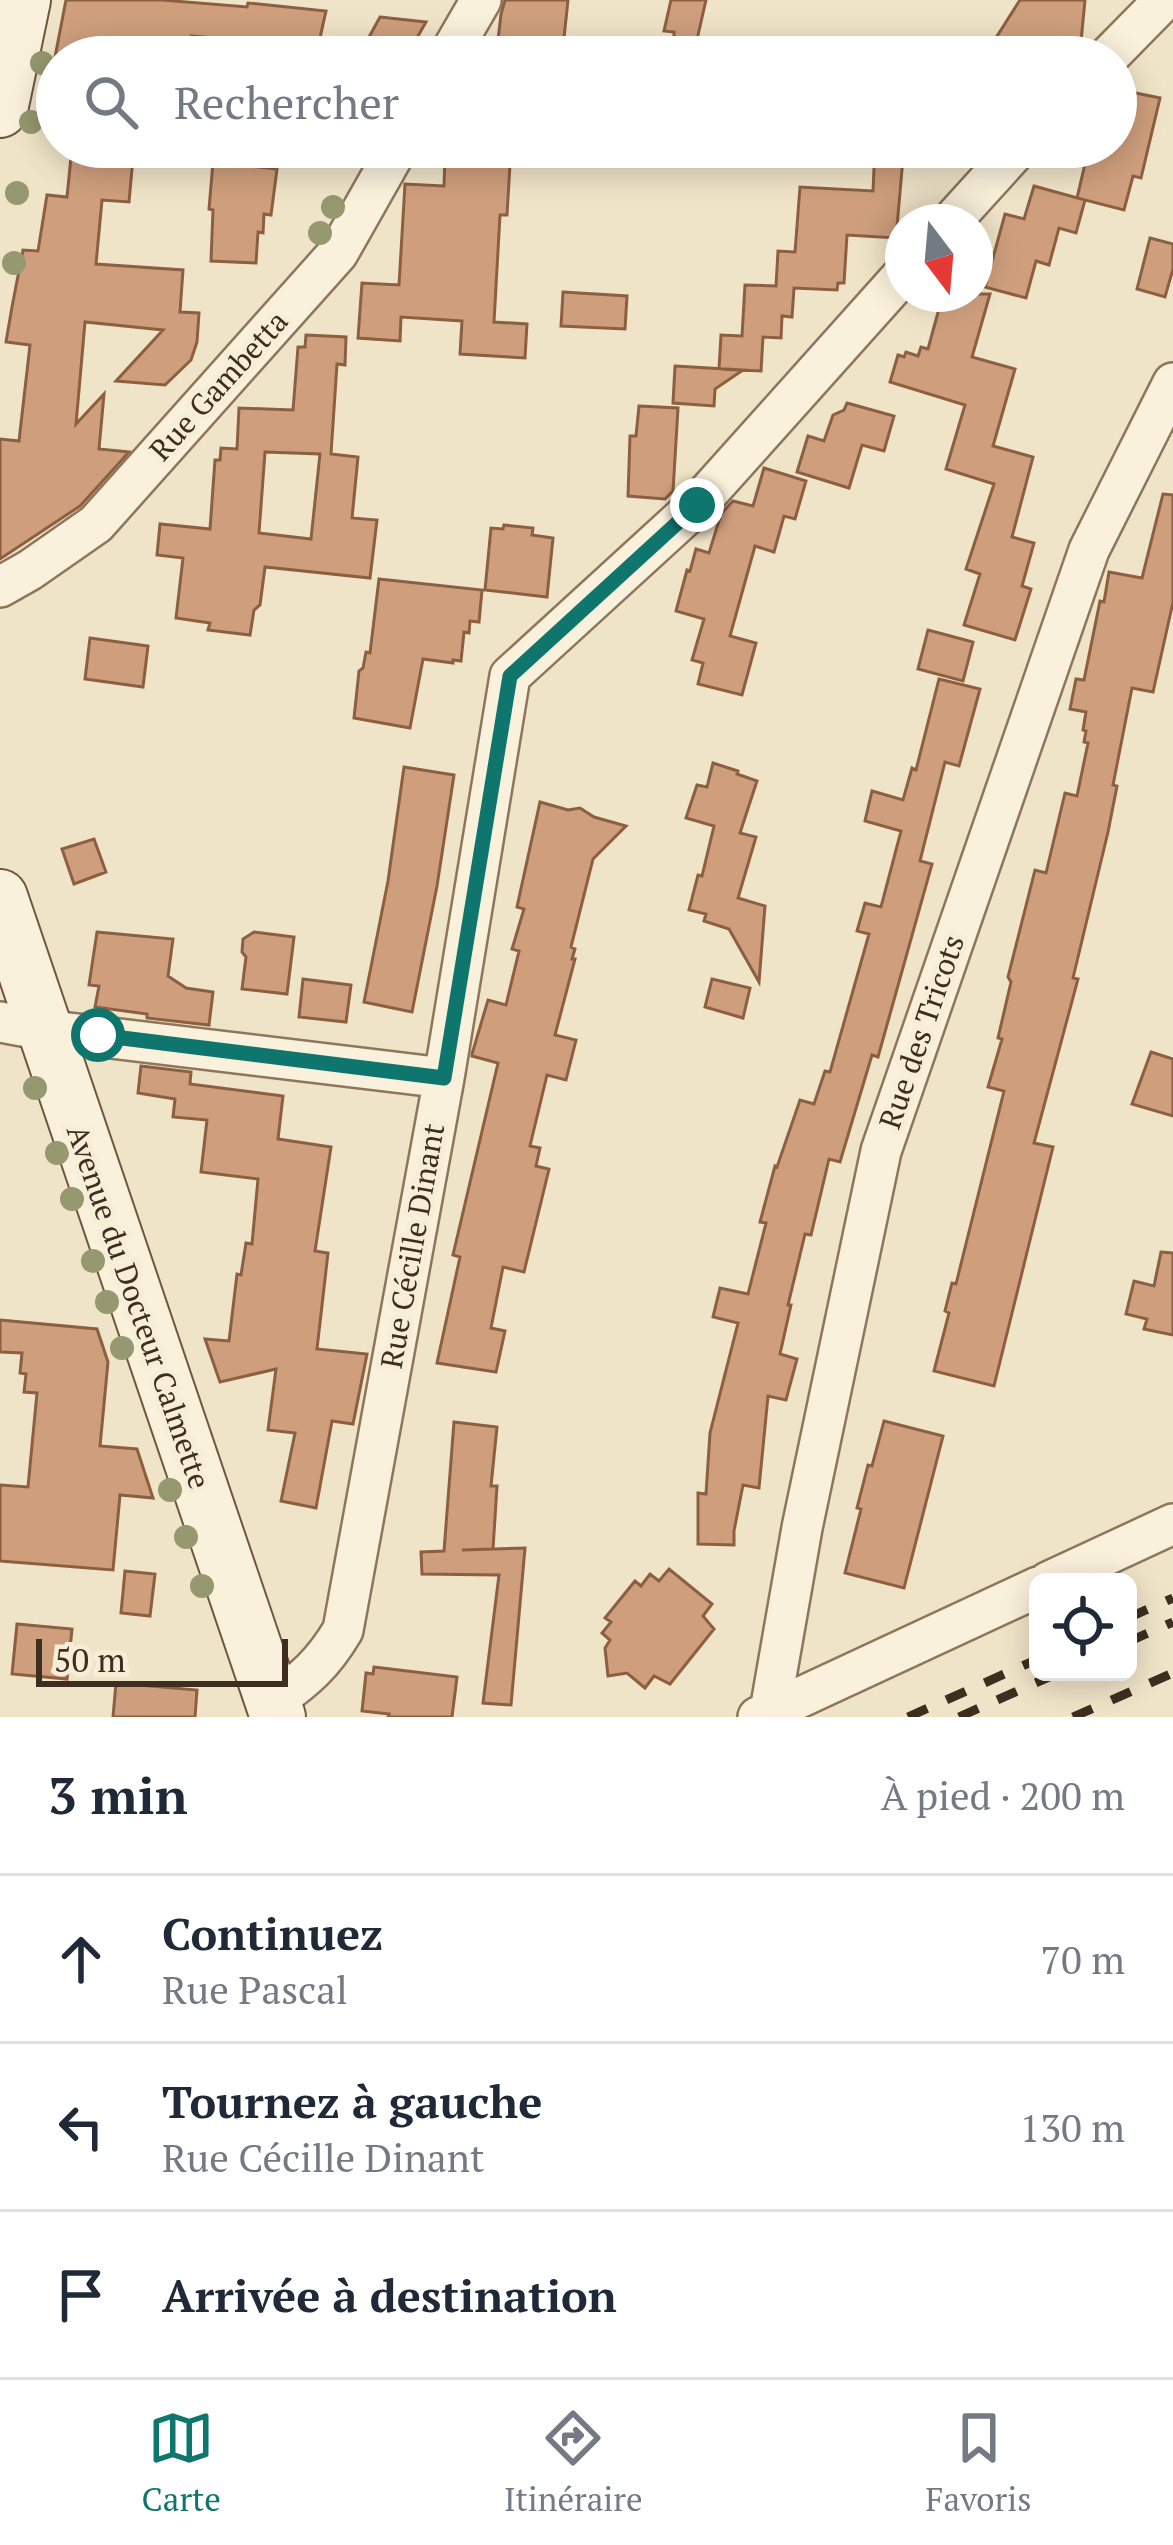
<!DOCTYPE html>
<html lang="fr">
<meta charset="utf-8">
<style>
body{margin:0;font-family:"PT Serif",serif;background:#f6f6f7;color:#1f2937}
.controls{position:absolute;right:36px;bottom:36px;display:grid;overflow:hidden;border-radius:18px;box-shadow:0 6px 30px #0003}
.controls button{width:108px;height:108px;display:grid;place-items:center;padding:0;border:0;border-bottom:3px solid #e0e1e3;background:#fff;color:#1f2937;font:60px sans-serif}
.compass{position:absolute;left:885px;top:204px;width:108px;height:108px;border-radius:50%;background:#fff;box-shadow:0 6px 30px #0003;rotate:164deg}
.scale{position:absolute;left:36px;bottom:30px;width:252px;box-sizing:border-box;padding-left:12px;border:6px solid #3d2e20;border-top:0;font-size:33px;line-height:42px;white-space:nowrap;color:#3d2e20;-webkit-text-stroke:9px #f7eed8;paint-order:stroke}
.stop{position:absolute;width:36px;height:36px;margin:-27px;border:9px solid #0f766e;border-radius:50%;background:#fff}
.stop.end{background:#0f766e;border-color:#fff;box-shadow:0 3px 12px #0008}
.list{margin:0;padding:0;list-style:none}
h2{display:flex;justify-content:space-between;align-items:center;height:156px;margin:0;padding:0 48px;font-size:51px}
h2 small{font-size:39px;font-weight:400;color:#747a83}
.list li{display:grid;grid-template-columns:78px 1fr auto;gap:36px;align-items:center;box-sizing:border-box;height:168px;padding:0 48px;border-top:3px solid #e0e1e3}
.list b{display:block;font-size:45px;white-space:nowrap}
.list p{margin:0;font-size:39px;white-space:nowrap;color:#747a83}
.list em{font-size:39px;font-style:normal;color:#747a83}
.icon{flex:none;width:66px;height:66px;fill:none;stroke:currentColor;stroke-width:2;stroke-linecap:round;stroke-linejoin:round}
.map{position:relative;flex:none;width:1173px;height:1717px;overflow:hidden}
.search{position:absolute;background:#fff;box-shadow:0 6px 30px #0003;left:36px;right:36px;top:36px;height:132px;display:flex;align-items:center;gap:30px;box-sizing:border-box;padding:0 42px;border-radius:66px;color:#747a83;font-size:45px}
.sheet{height:660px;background:#fff}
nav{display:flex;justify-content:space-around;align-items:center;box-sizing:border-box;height:168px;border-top:3px solid #e0e1e3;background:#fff;font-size:33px;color:#747a83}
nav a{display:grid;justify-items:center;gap:6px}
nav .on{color:#0f766e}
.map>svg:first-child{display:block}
.building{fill:#cf9f7d;stroke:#8d5f41;stroke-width:3;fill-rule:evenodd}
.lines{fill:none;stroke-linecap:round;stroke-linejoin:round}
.street-casing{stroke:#8d765c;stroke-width:44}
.secondary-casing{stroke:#6f573f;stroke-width:58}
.street{stroke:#faf1dc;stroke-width:39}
.secondary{stroke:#faf1dc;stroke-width:54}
.rail{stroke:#3d2e20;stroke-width:9;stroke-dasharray:21 21;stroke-linecap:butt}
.tree{fill:#96986f}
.route{stroke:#0f766e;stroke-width:15}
.labels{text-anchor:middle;stroke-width:10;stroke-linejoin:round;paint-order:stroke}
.street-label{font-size:30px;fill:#3d2e20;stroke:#f7eed8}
</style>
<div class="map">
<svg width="1173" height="1717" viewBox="0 0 1173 1717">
<rect width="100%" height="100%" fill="#f0e4c8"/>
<path class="building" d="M66,0H162L247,7L248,3L326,11L318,47L193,36L214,57H55Z
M505,0H568L562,57H496L501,14Z
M671,0H706L693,57H674V32L664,31Z
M1020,0H1085L1081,42L1059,41L1054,57L985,55Z
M380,17L426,22L406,57H358Z
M1126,91L1160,98L1141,178L1133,176L1124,210L1077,198L1089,147H1116V106L1122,107Z
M72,147H134L129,202L102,200L96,264L183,270L180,312L199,313L197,342L191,360L165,385L116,381L163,330L85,322L76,424L104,394L99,449L129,452L80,506L0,559V439L19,441L30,345L6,342L12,307L23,250L38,251L47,195L67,197Z
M454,147H511L507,215H500L494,322L527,324L525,358L460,354L462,321L401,317L400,341L358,338L362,283L399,285L405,184L444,186L445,157L453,158Z
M875,147H904L896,238L847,235L844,283H838L837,290L794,288L792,317L782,316L781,338L763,337L761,371L719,369L721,335L742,336L745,285L776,286L778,251L795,252L800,187L873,191Z
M213,162L277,169L271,215L264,214L263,233L258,232L256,263L211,261L213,210L209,209Z
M1034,186L1085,200L1076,233L1059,228L1049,265L1036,261L1026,298L985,287L1005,214L1024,219Z
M1150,238L1173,244V269L1165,297L1137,289Z
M563,292L627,296L625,329L561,326Z
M943,294H990L972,357L1015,369L993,446L1033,457L1012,537L1034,543L1022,586L1031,589L1015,640L964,625L980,574L966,569L994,484L946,469L965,405L890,382L898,355L904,357L906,352L918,356L921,347L928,349Z
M306,335L346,337L345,365L337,364L331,454L358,457L352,518L377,520L370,578L265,567L260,605L254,610L250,635L208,630L210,623L176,618L183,558L157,555L160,524L210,529L215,460H220L221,448L237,449L239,408L293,410L298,347H305ZM265,452L320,454L311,539L259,533Z
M675,366L743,370L715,389L714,406L673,403Z
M847,403L894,416L884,451L862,445L849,488L797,472L808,436L824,441L833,415L844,410Z
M639,406L678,408L673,491L665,499L628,496L630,436H636Z
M764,468L806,481L795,519L784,516L774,552L755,546L730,636L756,643L742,695L698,684L703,663L692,660L704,619L676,611L687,570L690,571L696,549L709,553L721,514L733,501L753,506Z
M1163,494L1173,495V602L1153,692L1132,688L1113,785L1117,786L1108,832L1073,978L1078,979L1034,1143L1053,1147L994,1386L934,1371L949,1313L945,1311L952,1283L956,1284L1004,1091L988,1087L1002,1039L998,1038L1011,982L1008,977L1035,870L1046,873L1065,793L1077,796L1088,743L1084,742L1086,731L1083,730L1086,712L1070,709L1076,679L1084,680L1100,601L1104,602L1109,572L1142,578Z
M504,525L533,528L532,535L553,538L547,597L485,590L491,528L503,529Z
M379,579L482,590L479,622L470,621L469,633L464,632L461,661L453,660V663L423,659L410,728L354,718L359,671L363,668L366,652L370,653Z
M928,630L973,642L963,681L918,669Z
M90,638L148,646L143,687L85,679Z
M939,679L980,689L959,766L945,762L920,861L932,864L878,1057L872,1055L840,1162L829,1159L811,1235L805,1234L788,1305H791L780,1354L797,1359L786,1400L768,1396L759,1488L743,1485L734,1531V1545L698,1544V1493L706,1494L710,1433L738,1323L713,1317L720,1288L748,1294L766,1223L760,1222L775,1166L777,1167L800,1100L814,1104L825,1071L830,1072L869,934L857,931L865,903L881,907L901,831L865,821L872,791L903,800L912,768L916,770Z
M713,763L738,771L737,774L757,781L740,833L756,837L738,898L765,906L759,982L729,929L704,921L706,914L689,910L698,875L702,876L714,826L686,818L697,785L707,787Z
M404,767L454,775L437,886L412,1012L364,1002L388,881Z
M540,802L568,810L580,808L594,817L626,826L593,859L571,947L575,949L572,959H575L555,1035L576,1040L566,1080L547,1075L530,1146L540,1148L536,1166L549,1169L524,1272L503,1267L491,1328L505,1331L496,1372L437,1363L460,1257L453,1255L498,1063L472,1056V1054L488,1000L506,1005L519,951L512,949L524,909L517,907Z
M94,839L106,872L74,884L62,849Z
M97,932L173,939L168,976L186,988L213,992L209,1025L147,1018V1014L95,1007L99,986L89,985Z
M254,932L294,937L287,994L242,989L246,957L242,952L243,939Z
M303,979L351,985L346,1022L299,1017Z
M712,979L750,988L743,1018L705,1007Z
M1151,1052L1173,1059V1116L1132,1104Z
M141,1066L191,1072L190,1084L283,1096L278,1139L331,1147L315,1251L328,1253L317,1349L367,1354L353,1424L332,1421L316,1508L281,1501L295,1433L268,1430L276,1369L220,1382L205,1339L229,1341L237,1274L241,1275L246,1243L252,1244L258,1179L201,1172L207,1120L173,1117L175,1099L138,1093Z
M1161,1252L1173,1253V1335L1144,1329L1147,1319L1126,1314L1134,1281L1154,1286Z
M0,1320L97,1329L108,1362L100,1446L137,1449L153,1498L120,1495L113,1570L0,1561V1485L28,1487L37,1393L24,1392L26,1374L20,1373L22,1353L0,1352Z
M884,1421L943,1436L904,1588L845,1573L861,1509L857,1508L868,1465L872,1466Z
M454,1422L497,1427L491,1486H497L493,1549L462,1550L525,1548L511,1705L483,1703L499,1575L422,1574L421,1552L444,1551Z
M669,1569L712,1604L703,1616L714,1629L670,1684L654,1676L645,1688L627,1673L608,1676L605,1648L610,1640L602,1633L611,1622L605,1618L635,1581L641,1586L650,1574L659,1581Z
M125,1571L155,1574L150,1616L121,1613Z
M17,1624L72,1629L67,1679L12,1674Z
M374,1667L457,1677L452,1717H388L389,1714L362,1711L366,1673L373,1674Z
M116,1683L197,1690L195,1717H113Z"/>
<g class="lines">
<g class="street-casing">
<path id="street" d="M448,57L481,0
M1108,57L1164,0
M951,222L1019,147
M0,587L30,570L96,524L338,253L398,147
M0,1022L44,1030L444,1078
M1048,1582L1173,1524
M273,1702C305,1679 323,1664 343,1630L444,1078L510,676L697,505L903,275
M770,1711L802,1528L881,1151L1089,550L1173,383
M758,1717L1038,1587"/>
</g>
<g class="secondary-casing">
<path id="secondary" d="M0,110L23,0
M0,897L278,1717"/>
</g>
<use href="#street" class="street"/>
<use href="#secondary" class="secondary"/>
<path class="rail" d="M1128,1618L1173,1598
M1128,1642L1173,1622
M908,1717L1038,1659
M959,1717L1060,1672
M1073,1717L1173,1673"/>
</g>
<g class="tree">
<circle cx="42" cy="63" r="12"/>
<circle cx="31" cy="122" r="12"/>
<circle cx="17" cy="193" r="12"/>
<circle cx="333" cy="207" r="12"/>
<circle cx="320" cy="233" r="12"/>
<circle cx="14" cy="263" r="12"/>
<circle cx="35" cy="1088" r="12"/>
<circle cx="57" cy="1153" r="12"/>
<circle cx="72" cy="1199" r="12"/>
<circle cx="93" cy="1261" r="12"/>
<circle cx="107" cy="1302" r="12"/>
<circle cx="122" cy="1348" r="12"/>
<circle cx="170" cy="1490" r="12"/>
<circle cx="186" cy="1537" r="12"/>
<circle cx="202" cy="1586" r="12"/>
</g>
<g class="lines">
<path class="route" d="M98,1035L444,1078L510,676L697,505"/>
</g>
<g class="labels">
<g class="street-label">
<text transform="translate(219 386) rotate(-48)" y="10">Rue Gambetta</text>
<text transform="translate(922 1032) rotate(-71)" y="10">Rue des Tricots</text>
<text transform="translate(413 1246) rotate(-80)" y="10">Rue Cécille Dinant</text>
<text transform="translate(138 1307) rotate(71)" y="10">Avenue du Docteur Calmette</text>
</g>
</g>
</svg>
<div class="controls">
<button><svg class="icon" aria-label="locate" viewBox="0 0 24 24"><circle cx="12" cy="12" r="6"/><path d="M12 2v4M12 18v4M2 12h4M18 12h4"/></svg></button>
</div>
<svg class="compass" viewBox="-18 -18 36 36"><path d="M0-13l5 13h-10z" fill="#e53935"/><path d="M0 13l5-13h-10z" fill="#747a83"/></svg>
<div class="scale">50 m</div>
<div class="stop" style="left:98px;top:1035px"></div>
<div class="stop end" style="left:697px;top:505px"></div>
<div class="search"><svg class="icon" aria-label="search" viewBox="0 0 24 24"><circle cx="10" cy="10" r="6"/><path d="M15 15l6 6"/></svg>Rechercher</div>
</div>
<section class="sheet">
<h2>3 min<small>À pied · 200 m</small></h2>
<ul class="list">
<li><svg class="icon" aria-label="ahead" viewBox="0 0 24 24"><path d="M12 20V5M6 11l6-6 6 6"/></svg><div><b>Continuez</b><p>Rue Pascal</p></div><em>70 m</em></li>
<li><svg class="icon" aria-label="left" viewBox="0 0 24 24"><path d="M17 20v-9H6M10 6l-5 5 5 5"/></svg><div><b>Tournez à gauche</b><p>Rue Cécille Dinant</p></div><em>130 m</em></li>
<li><svg class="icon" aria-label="arrive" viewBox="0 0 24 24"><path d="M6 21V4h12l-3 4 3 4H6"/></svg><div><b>Arrivée à destination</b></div></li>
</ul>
</section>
<nav>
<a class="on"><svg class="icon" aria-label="map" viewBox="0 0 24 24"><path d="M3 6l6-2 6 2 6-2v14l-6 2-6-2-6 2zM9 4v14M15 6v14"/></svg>Carte</a>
<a><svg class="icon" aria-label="directions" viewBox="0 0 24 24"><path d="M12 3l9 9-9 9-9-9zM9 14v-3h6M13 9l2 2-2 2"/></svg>Itinéraire</a>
<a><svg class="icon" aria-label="saved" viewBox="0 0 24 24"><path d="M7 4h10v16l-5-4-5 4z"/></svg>Favoris</a>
</nav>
